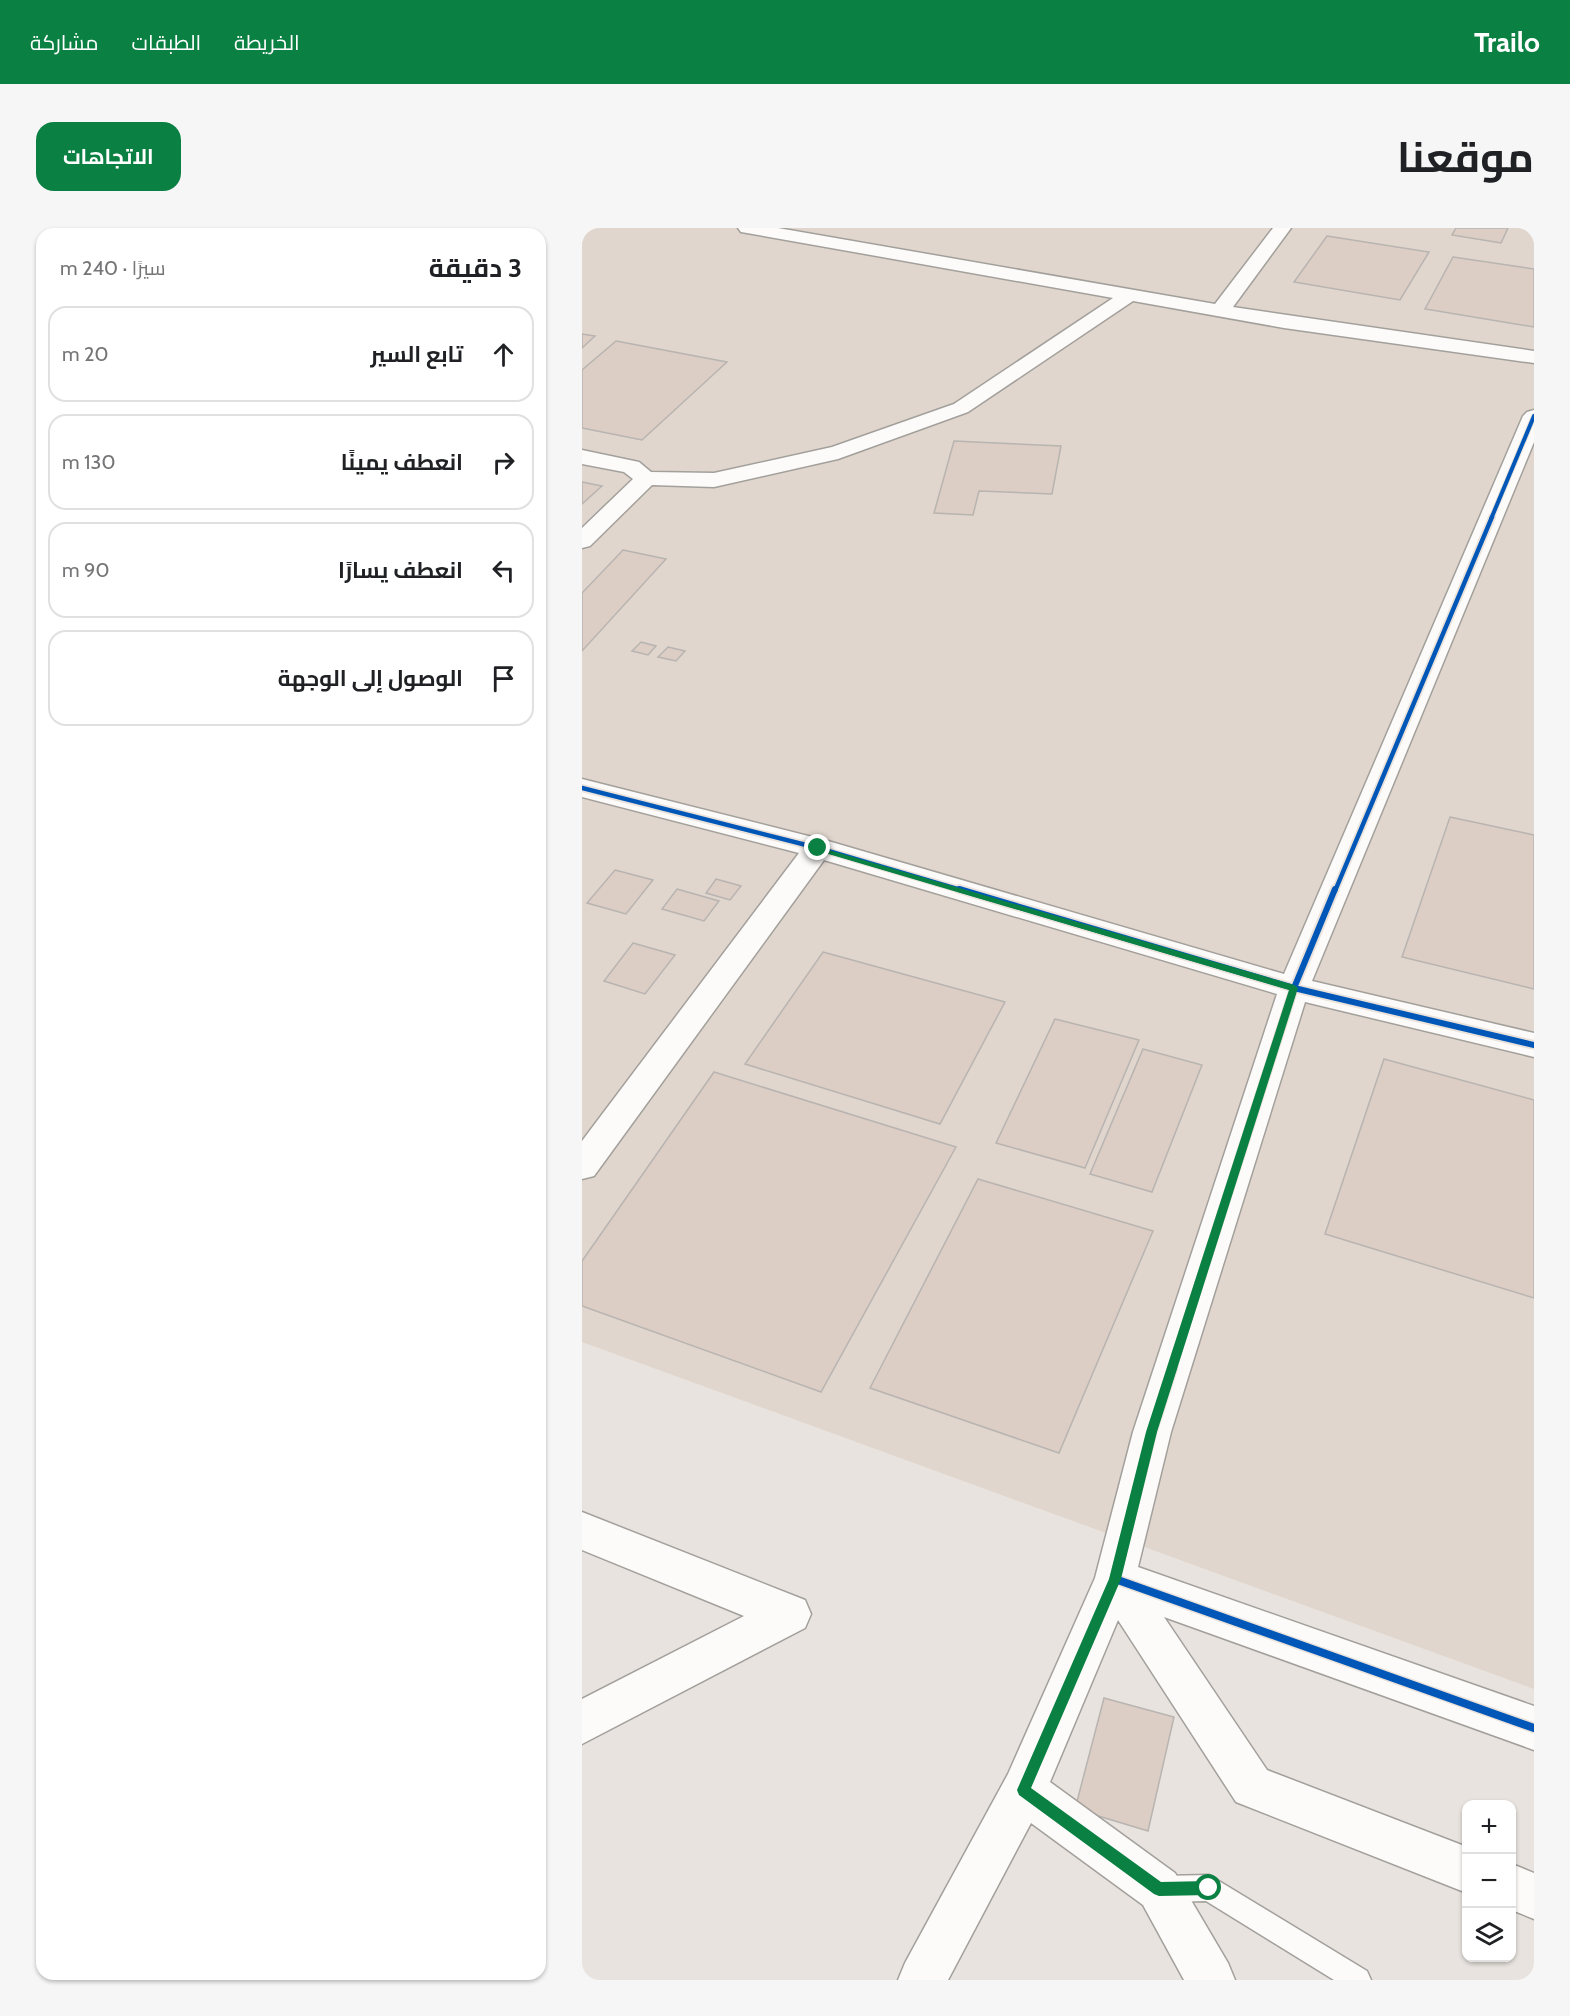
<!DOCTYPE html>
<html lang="ar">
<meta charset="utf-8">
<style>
body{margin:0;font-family:Cabin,Cairo,sans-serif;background:#f6f6f6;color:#202124;direction:rtl}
.controls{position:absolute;right:18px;bottom:18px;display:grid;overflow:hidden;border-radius:12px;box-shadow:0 2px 4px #0004}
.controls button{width:54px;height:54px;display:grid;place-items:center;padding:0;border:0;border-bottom:2px solid #e0e0e0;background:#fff;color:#202124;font:30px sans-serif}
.stop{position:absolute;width:18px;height:18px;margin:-14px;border:4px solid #0b8043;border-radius:50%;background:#fff}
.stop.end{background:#0b8043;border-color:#fff;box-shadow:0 2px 6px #0008}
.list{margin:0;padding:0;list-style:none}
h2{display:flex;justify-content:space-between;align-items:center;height:78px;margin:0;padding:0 24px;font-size:26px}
h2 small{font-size:20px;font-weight:400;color:#757577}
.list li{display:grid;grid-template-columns:39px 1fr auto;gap:18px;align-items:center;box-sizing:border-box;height:96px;margin:0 12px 12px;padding:0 12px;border:2px solid #e0e0e0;border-radius:18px}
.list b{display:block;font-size:22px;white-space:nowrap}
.list em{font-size:20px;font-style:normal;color:#757577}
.icon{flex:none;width:33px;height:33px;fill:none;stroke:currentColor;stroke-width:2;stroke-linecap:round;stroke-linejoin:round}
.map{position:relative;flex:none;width:952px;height:1752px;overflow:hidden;direction:ltr;border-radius:18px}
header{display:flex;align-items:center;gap:36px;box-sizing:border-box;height:84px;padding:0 30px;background:#0b8043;color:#fff}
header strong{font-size:28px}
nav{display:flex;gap:33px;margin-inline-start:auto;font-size:21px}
.intro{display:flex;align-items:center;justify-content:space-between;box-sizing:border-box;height:144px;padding:0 36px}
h1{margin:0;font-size:42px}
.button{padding:15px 27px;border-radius:18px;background:#0b8043;color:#fff;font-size:21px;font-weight:700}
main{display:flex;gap:36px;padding:0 36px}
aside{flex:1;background:#fff;border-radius:18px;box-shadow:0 2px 4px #0004}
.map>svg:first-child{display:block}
.built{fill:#e0d6cd}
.building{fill:#dccdc5;stroke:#b8b4b1;stroke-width:1.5}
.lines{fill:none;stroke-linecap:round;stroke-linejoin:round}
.service-casing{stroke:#a3a09c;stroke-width:3}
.minor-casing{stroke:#a3a09c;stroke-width:3}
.service{fill:#fcfbfa;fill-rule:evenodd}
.minor{fill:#fcfbfa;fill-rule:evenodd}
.cycleway-far3-casing{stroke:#ebe3db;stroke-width:6}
.cycleway-far2-casing{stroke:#ebe3db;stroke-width:8}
.cycleway-far1-casing{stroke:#ebe3db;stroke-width:10}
.cycleway-casing{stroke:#ebe3db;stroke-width:11}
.cycleway-far3{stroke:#0057b8;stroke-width:4}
.cycleway-far2{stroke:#0057b8;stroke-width:4.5}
.cycleway-far1{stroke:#0057b8;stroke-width:6}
.cycleway{stroke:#0057b8;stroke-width:8}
.route{fill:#0b8043}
</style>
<header>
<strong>Trailo</strong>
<nav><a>الخريطة</a><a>الطبقات</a><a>مشاركة</a></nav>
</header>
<div class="intro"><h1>موقعنا</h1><a class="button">الاتجاهات</a></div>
<main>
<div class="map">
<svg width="952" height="1752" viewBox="0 0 952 1752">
<rect width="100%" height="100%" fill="#e8e3de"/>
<path class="built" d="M0,0H952V1461L0,1114Z"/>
<path class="building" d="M874,0H926L919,15L870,7Z
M745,8L847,24L818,72L712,54Z
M871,29L952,41V99L843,81Z
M0,106L13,108L0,120Z
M34,113L145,134L60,212L0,200V142Z
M372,213L479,218L470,266L397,263L391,287L352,285Z
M0,254L20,258L0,276Z
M41,322L84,331L0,423V365Z
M59,414L74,418L66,427L50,423Z
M86,419L103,423L94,433L76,429Z
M868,589L952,607V761L820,729Z
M33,642L71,652L44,686L5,675Z
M134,651L159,658L148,672L124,665Z
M95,661L137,673L122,693L80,681Z
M51,715L93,727L63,766L22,753Z
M241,724L423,774L358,896L163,836Z
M473,791L557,812L503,940L414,915Z
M561,821L620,837L570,964L508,946Z
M802,831L952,872V1070L743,1006Z
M132,844L374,919L239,1164L0,1078V1033Z
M396,951L571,1003L477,1225L288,1160Z
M522,1470L592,1489L566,1603L493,1581Z"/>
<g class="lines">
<g class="service-casing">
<path id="service" d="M627,1647L785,1743L789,1752H752L624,1673L578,1674L569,1670L565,1661L569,1652L578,1648Z"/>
</g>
<g class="minor-casing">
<path id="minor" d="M156,0H196L633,76L691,0H709L651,79L952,123V135L702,100L551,73L386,184L256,231L132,259L70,257L8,318L0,320V300L51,251L42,244L0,236V222L57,234L69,244L132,245L250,219L372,176L531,70L165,5L159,4Z
M952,182V214L730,753L952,805V829L723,774L589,1204L556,1339L952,1478V1522L582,1389L685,1542L885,1619V1665L654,1574L536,1392L468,1554L593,1645L646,1735L653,1752H602L561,1677L449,1595L366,1752H316L323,1735L426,1546L513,1350L551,1204L695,766L242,632L12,948L0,951V913L217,625L0,569V551L246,613L702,746L941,188L945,184Z
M0,1284L223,1372L229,1386L223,1400L0,1516V1471L162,1388L0,1322Z
M930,1636L952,1645V1691L930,1682Z"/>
</g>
<use href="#service" class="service"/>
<use href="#minor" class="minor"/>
<g class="cycleway-far3-casing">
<path id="cycleway-far3" d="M909,291L952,188"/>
</g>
<g class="cycleway-far2-casing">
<path id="cycleway-far2" d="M0,560L236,620L382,663
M753,663L910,289"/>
</g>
<g class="cycleway-far1-casing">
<path id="cycleway-far1" d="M377,661L712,760L590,1140
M753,661L712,760L952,817"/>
</g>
<g class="cycleway-casing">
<path id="cycleway" d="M591,1139L570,1204L533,1351L952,1500"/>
</g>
<use href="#cycleway-far3" class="cycleway-far3"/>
<use href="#cycleway-far2" class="cycleway-far2"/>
<use href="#cycleway-far1" class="cycleway-far1"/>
<use href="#cycleway" class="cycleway"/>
</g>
<path class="route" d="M233,618L712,757L716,760L575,1204L539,1351L449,1560L579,1654L627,1653L631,1655L633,1660L631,1665L627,1667L577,1668L572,1666L437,1567L435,1562L527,1351L564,1204L707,762L233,622Z"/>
</svg>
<div class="controls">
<button>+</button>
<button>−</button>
<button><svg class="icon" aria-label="layers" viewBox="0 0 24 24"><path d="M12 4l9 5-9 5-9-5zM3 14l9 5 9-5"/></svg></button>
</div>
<div class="stop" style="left:627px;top:1660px"></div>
<div class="stop end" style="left:236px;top:620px"></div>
</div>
<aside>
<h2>3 دقيقة<small>سيرًا · 240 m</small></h2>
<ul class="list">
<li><svg class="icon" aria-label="ahead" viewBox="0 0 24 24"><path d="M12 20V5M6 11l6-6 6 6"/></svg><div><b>تابع السير</b></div><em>20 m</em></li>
<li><svg class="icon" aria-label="right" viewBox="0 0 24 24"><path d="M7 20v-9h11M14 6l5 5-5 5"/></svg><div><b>انعطف يمينًا</b></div><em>130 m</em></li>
<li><svg class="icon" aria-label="left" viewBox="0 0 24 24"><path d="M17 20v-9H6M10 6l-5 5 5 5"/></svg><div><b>انعطف يسارًا</b></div><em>90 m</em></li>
<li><svg class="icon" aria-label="arrive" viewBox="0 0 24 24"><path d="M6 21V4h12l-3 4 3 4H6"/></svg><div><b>الوصول إلى الوجهة</b></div></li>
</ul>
</aside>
</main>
